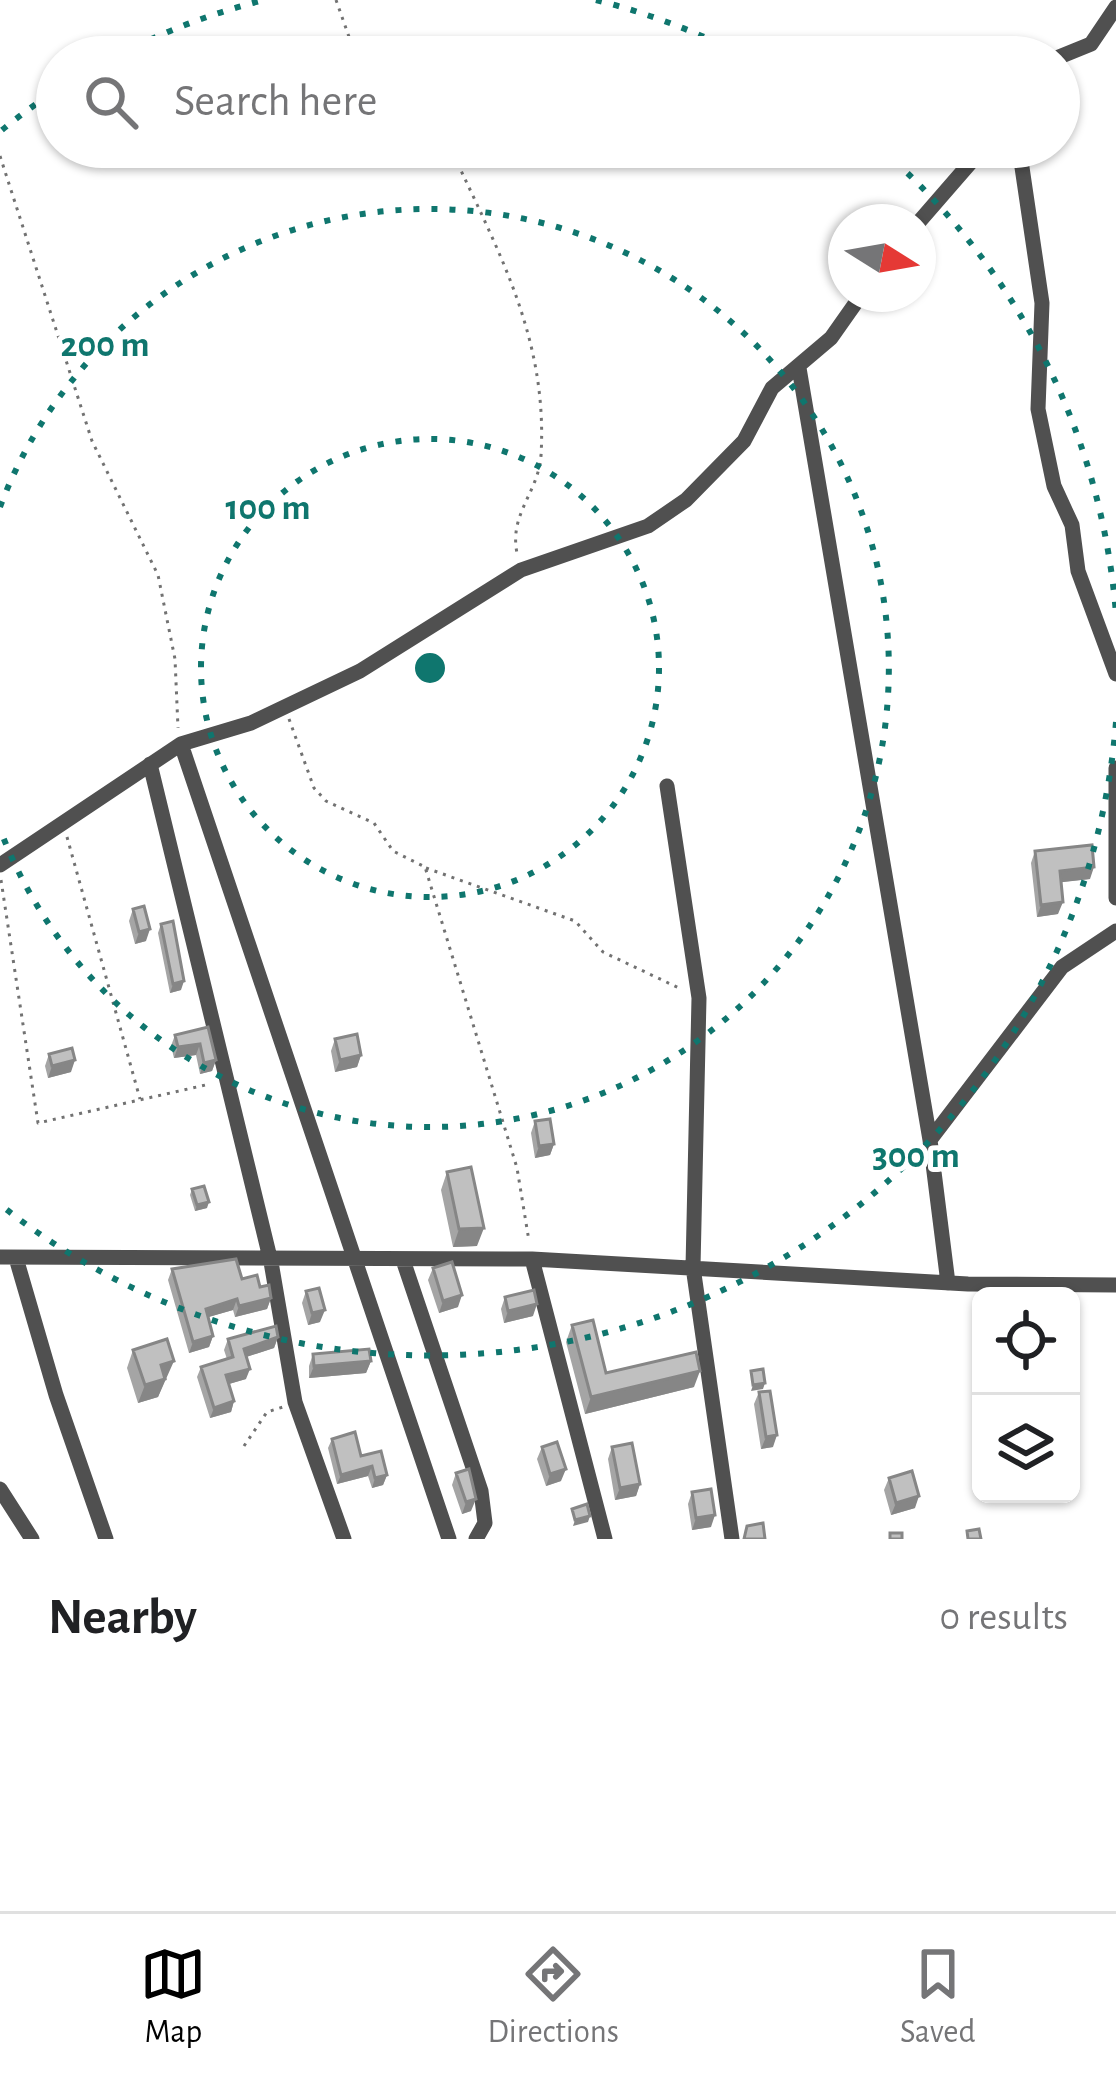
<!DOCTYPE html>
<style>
body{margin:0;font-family:"Alegreya Sans",sans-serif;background:#f6f6f6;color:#202124}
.controls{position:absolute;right:36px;bottom:36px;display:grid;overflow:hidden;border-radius:18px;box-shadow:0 3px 9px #0004}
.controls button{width:108px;height:108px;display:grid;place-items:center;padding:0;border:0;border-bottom:3px solid #e0e0e0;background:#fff;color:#202124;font:60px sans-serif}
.compass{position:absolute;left:828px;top:204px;width:108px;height:108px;border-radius:50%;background:#fff;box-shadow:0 3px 9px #0004;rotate:101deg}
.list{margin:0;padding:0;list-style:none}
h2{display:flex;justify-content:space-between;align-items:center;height:156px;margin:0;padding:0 48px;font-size:51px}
h2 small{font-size:39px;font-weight:400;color:#757577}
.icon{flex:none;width:66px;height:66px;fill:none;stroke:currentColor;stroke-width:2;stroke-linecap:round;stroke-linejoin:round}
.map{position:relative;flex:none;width:1116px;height:1539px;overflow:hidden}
.search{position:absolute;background:#fff;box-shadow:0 3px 9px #0004;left:36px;right:36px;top:36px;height:132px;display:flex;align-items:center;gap:30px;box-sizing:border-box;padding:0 42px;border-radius:66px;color:#757577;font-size:45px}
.sheet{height:372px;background:#fff}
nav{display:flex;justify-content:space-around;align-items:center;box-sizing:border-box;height:168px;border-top:3px solid #e0e0e0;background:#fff;font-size:33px;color:#757577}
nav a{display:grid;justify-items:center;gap:6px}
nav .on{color:#000}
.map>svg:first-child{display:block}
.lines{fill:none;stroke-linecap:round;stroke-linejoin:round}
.path{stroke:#727272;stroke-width:3;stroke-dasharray:3 6;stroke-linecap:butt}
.street{stroke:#505050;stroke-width:15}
.wall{fill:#a5a5a5}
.shaded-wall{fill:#868686}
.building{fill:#c0c0c0;stroke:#868686;stroke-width:3}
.ring{fill:none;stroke:#0f766e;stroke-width:6;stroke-dasharray:6 12}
.centre{fill:#0f766e;stroke:#fff;stroke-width:6}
.ring-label{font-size:36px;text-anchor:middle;font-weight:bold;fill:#0f766e;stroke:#fff;stroke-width:10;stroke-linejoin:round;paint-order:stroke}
</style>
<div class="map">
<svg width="1116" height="1539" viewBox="0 0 1116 1539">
<rect width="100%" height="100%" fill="#fff"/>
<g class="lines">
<path class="path" d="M336,0L354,51L366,57
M450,147C498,251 548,338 541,456C538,493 509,514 517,553
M0,156L92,441L158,575L175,659L178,728
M289,719L314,788L326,801L374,823L393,851L425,867L517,1168L529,1241
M67,837L140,1099
M426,868L575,921L603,952L679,988
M1,880L38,1123L210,1084
M244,1446L267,1412L283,1407"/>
<path class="street" d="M1059,57L1091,44L1116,7
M1019,147L1042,303L1038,409L1054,486L1072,525L1078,571L1116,674
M918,223L984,147
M799,368L930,1140
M181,744L449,1539
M150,764L271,1262L295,1402L344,1539
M1116,768V898
M667,786L699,998L693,1267L732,1539
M0,865L181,744L251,723L360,671L521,570L648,526L686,500L744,441L772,388L831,338L862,294
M0,1257L532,1259L968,1284L1116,1285
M16,1258L56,1395L106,1539
M532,1259L605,1539
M403,1260L481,1491L485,1523L476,1539
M948,1283L930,1140L1062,967L1116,931
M0,1489L32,1539"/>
</g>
<path class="wall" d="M1035,851L1090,879L1061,882L1058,914L1037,917L1031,863Z
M133,909L146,941L135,944L129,921Z
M161,924L181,990L170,993L158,933Z
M208,1027L216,1060L212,1071L200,1074L196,1055L174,1058L171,1046L175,1035Z
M335,1039L361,1055L357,1067L335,1072L331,1051Z
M49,1054L71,1072L48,1078L45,1066Z
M535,1121L554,1144L550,1155L535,1158L531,1133Z
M447,1172L477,1246L453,1247L441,1190Z
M192,1189L207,1208L195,1211L190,1195Z
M433,1268L458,1307L439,1313L428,1280Z
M172,1269L242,1279L260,1287L271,1298L267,1309L235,1317L233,1310L208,1317L213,1336L209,1347L189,1353L168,1280Z
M306,1291L320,1322L308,1325L302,1303Z
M505,1297L533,1316L504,1323L501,1309Z
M572,1325L606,1373L694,1387L585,1414L566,1342Z
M278,1337L274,1348L246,1357V1379L229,1384L234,1401L231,1412L210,1418L197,1377L201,1367L227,1359L224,1350L228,1339Z
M133,1350L167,1379L165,1380L158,1397L138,1403L127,1368Z
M313,1354L371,1361L366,1373L309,1378V1366Z
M759,1392L773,1447L761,1449L754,1404Z
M332,1439L387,1475L383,1485L372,1488L368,1476L337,1484L328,1448Z
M542,1447L561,1481L546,1486L537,1459Z
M612,1447L640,1484L636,1496L615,1500L608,1459Z
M456,1473L471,1511L462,1514L452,1485Z
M889,1478L915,1508L891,1515L884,1490Z
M692,1492L711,1527L692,1530L688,1504Z"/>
<path class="shaded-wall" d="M1094,867L1090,879L1055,883L1060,871Z
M1063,902L1058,914L1037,917L1041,905Z
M150,929L146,941L135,944L139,932Z
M184,981L181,990L170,993L173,984Z
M200,1044L196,1055L174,1058L178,1047Z
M361,1055L357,1067L335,1072L340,1060Z
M75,1060L71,1072L48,1078L52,1066Z
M216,1060L212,1071L200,1074L204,1063Z
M554,1144L550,1155L535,1158L539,1146Z
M209,1202L207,1208L195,1211L197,1205Z
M484,1228L477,1246L453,1247L459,1229Z
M462,1295L458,1307L439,1313L443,1301Z
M271,1298L267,1309L235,1317L239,1306Z
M237,1299L233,1310L202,1319L206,1309Z
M537,1304L533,1316L504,1323L508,1311Z
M325,1310L320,1322L308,1325L312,1313Z
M213,1336L209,1347L189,1353L193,1342Z
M278,1337L274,1348L240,1359L244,1349Z
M174,1361L158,1397L138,1403L145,1385L161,1365Z
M371,1361L366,1373L309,1378L314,1366Z
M250,1369L246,1379L222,1386L226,1375Z
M700,1371L694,1387L585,1414L591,1397Z
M765,1383L763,1389L751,1391L753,1385Z
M234,1401L231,1412L210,1418L214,1408Z
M777,1435L773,1447L761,1449L766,1437Z
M372,1466L368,1476L337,1484L341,1475Z
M566,1469L561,1481L546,1486L550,1474Z
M387,1475L383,1485L372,1488L375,1478Z
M640,1484L636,1496L615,1500L620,1488Z
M919,1496L915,1508L891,1515L896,1503Z
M476,1499L471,1511L462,1514L466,1502Z
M715,1515L711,1527L692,1530L696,1518Z
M590,1516L588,1522L573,1526L575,1520Z"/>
<path class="building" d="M1092,845L1094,867L1060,871L1063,902L1041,905L1035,851Z
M144,906L150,929L139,932L133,909Z
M173,921L184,981L173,984L161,924Z
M208,1027L216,1060L204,1063L200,1044L178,1047L175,1035Z
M357,1034L361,1055L340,1060L335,1039Z
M72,1048L75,1060L52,1066L49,1054Z
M550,1119L554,1144L539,1146L535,1121Z
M471,1167L484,1228L459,1229L447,1172Z
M204,1186L209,1202L197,1205L192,1189Z
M236,1259L242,1279L257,1275L260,1287L269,1285L271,1298L239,1306L237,1299L206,1309L213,1336L193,1342L172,1269Z
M452,1262L462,1295L443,1301L433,1268Z
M319,1288L325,1310L312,1313L306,1291Z
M534,1290L537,1304L508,1311L505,1297Z
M593,1320L606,1373L696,1352L700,1371L591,1397L572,1325Z
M276,1326L278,1337L244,1349L250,1369L226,1375L234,1401L214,1408L201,1367L233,1357L228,1339Z
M167,1339L174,1361L161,1365L165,1379L145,1385L133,1350Z
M369,1349L371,1361L314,1366L313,1354Z
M763,1369L765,1383L753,1385L751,1371Z
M770,1391L777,1435L766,1437L759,1392Z
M355,1432L361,1456L381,1451L387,1475L375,1478L372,1466L341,1475L332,1439Z
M557,1442L566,1469L550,1474L542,1447Z
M632,1443L640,1484L620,1488L612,1447Z
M469,1469L476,1499L466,1502L456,1473Z
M912,1471L919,1496L896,1503L889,1478Z
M711,1489L715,1515L696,1518L692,1492Z
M587,1504L590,1516L575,1520L572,1509Z
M763,1523L765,1539H744L747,1526Z
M979,1529L981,1539H968L967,1531Z
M890,1533H902V1539H890Z"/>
<g class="ring">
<circle cx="430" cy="668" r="229"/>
<path d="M0 507A459 459 0 1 1 0 829"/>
<path d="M1116 722A688 688 0 0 1 2 1206M2 130A688 688 0 0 1 55 91M118 55A688 688 0 0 1 264 0M596 0A688 688 0 0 1 742 55M881 149A688 688 0 0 1 1116 614"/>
</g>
<circle cx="430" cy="668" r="18" class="centre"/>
<g class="ring-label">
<text x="105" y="356">200 m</text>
<text x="268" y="519">100 m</text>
<text x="916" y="1167">300 m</text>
</g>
</svg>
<div class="controls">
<button><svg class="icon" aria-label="locate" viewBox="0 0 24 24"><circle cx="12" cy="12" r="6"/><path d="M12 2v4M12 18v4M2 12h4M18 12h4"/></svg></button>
<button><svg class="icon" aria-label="layers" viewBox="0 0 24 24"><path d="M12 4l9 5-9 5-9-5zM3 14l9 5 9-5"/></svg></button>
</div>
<svg class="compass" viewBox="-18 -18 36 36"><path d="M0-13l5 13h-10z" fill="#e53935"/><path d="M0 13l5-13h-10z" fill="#757577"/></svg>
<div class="search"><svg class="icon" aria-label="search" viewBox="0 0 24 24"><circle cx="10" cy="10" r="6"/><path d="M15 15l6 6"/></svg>Search here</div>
</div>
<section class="sheet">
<h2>Nearby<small>0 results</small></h2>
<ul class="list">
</ul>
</section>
<nav>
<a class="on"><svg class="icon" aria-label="map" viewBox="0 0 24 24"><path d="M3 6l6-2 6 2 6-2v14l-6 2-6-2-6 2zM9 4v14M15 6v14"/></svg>Map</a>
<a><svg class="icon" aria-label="directions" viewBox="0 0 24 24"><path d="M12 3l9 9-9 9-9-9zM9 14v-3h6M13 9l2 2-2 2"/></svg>Directions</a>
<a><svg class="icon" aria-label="saved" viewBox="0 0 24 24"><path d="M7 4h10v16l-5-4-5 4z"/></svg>Saved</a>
</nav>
